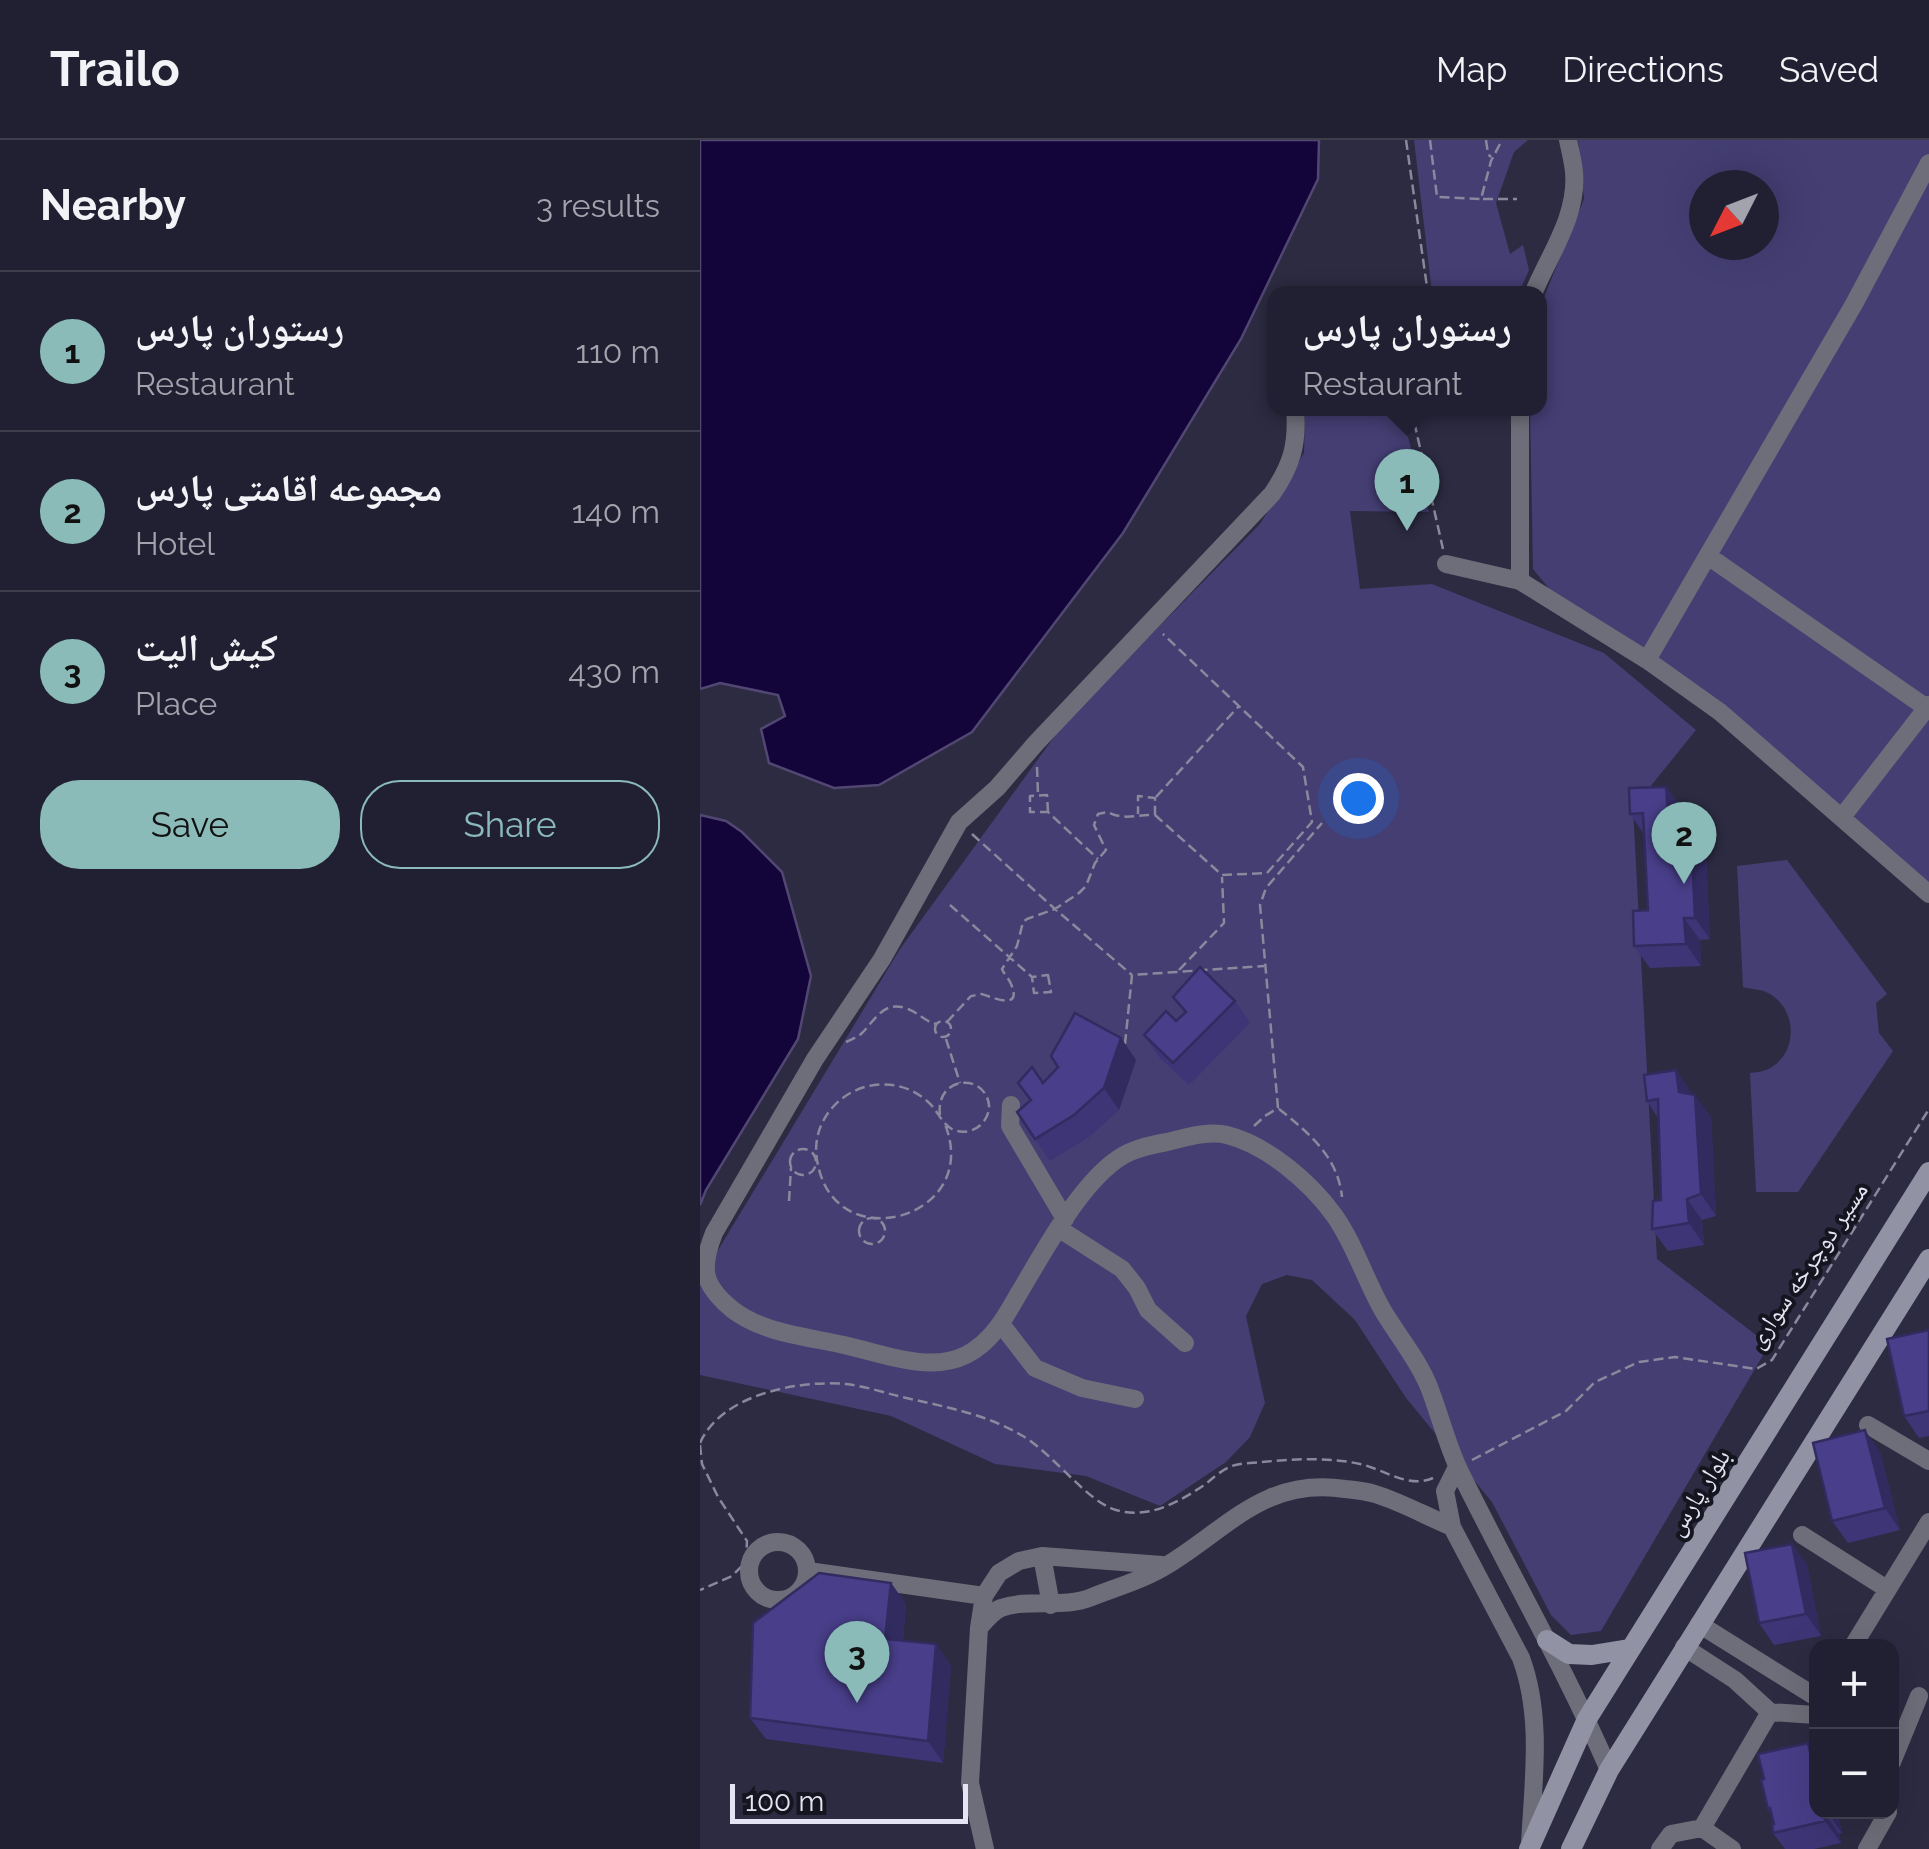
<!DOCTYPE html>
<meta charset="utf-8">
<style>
body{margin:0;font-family:Raleway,"Noto Naskh Arabic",sans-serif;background:#2d2d3e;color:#f1f3f6}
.controls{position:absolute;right:30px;bottom:30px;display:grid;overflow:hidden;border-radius:20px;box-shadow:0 10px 40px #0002}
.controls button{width:90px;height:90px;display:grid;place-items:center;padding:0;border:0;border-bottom:2px solid #3e3e4d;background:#212032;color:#f1f3f6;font:50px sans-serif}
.compass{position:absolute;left:989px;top:30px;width:90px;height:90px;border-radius:50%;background:#212032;box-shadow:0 10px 40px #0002;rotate:228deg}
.scale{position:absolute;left:30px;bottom:25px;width:238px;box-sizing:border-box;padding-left:10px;border:5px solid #e4e4f4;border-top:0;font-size:28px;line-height:35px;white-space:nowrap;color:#e4e4f4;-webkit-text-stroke:8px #15151f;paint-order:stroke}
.you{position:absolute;left:658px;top:658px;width:35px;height:35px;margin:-25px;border:8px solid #fff;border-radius:50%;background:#1a73e8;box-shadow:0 0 0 15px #1a73e833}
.badge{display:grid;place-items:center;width:65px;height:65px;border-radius:50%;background:#8bbbb9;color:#111;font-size:32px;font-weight:700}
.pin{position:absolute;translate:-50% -82px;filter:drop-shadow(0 2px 5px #0008)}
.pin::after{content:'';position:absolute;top:52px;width:35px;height:30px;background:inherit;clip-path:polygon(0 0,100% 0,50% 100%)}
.popup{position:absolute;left:567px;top:146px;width:280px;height:130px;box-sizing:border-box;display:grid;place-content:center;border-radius:20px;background:#212032;filter:drop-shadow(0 2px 8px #0005);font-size:32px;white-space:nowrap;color:#a2a3ac}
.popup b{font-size:38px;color:#f1f3f6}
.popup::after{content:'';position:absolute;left:50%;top:100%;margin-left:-20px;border:20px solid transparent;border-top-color:#212032}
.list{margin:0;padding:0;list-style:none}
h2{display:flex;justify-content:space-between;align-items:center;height:130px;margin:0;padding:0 40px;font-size:42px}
h2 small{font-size:32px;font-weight:400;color:#a2a3ac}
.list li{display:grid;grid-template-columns:65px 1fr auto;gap:30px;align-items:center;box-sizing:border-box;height:160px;padding:0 40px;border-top:2px solid #3e3e4d}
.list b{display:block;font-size:38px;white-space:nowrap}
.list p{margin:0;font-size:32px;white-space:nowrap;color:#a2a3ac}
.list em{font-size:32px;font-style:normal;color:#a2a3ac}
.actions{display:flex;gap:20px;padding:30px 40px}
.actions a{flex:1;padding:22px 0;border:2px solid #8bbbb9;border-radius:40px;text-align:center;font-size:35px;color:#8bbbb9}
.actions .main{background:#8bbbb9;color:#111}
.map{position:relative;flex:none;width:1229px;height:1709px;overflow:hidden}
header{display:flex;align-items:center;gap:60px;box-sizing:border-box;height:140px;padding:0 50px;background:#212032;border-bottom:2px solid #3e3e4d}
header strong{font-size:48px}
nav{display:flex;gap:55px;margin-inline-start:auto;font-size:35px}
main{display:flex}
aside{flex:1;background:#212032}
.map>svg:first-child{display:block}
.green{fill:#443e73;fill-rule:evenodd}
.water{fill:#13043a;stroke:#524772;stroke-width:2.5}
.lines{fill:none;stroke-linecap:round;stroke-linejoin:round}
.path{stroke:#89889c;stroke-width:2.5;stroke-dasharray:10 5;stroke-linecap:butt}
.minor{stroke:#6e6e7a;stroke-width:18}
.secondary{stroke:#9292a5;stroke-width:20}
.wall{fill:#3e3576}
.shaded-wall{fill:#322b60}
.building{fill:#483e89;stroke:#322b60;stroke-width:2.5}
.labels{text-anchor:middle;stroke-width:8;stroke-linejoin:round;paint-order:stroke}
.street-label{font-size:25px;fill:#e4e4f4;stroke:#15151f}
</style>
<header>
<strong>Trailo</strong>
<nav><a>Map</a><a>Directions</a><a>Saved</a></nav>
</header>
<main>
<aside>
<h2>Nearby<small>3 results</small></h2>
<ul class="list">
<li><span class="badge">1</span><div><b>رستوران پارس</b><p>Restaurant</p></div><em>110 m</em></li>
<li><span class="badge">2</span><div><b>مجموعه اقامتی پارس</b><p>Hotel</p></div><em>140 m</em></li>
<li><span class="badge">3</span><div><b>کیش الیت</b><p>Place</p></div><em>430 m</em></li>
</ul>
<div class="actions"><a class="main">Save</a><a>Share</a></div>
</aside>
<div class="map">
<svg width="1229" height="1709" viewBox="0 0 1229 1709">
<rect width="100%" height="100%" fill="#2c2b42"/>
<path class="green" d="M714,0H828L814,12L796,63L810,114L823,105L829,130L819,153H732Z
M878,0H1229V743L856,457L833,429L830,269L840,268V167L884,59ZM1004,45H1064V105H1004Z
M605,269H700L729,372L650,371L660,449L732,444L904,513L996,590L933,668L957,1119L1069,1205L901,1491L871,1495L851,1475L792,1362L706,1258L655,1180L612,1140L587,1135L562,1144L546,1176L565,1263L550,1297L526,1322L460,1366L386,1336L295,1324L191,1276L0,1235V1140L200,809L365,582L560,384L604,313Z
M1087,720L1187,854L1176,863L1179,893L1193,911L1098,1052H1056L1050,933C1055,932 1061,932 1066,930C1099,916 1099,867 1066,852C1059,849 1050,849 1043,847L1037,726Z"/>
<path class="water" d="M0,0H619L618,39L541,199L423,393L272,592L179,645L134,648L69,623L61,589L85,576L78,555L20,543L0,549Z
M0,675L26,681L42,692L82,732L111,836L98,899L6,1050L0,1065Z"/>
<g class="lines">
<path class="path" d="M706,0L728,154
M730,0L737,57L781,59L791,21L802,0
M786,0L788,14L791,17
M783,59H817
M711,268L743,409
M337,627L338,654
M456,657L538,567
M348,672L347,655L330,656V672H348L398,719
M455,675L522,735L567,733L612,682L603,627L463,494
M272,694L355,769L432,835
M250,765L332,837
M479,830L524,783L522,737
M348,835L351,852L334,853L332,837Z
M235 889a8 8 0 1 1 16 0a8 8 0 1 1-16 0Z
M247,882L271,856C274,856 277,854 281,854C286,854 324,874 311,844C309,839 304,834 302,829L317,806L323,782L327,779L355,769L379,753L386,746L395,723L406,710L394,685L398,674L408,672C424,681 437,674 455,675V658L438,656V674
M246,899L260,943
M146,902C151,900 157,897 161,894C175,881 183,859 208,869C219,873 225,882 237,884
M425,904L432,835L564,826
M579,969C609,993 638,1017 642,1057
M240,975C235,936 285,932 289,965C290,984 269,998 252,989C241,983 237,969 227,961C199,936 156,940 132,968C118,984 113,1005 118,1025C137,1120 285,1077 244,982
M554,986L565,976L578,968L560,765L566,748L622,683
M90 1022a13 13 0 1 1 26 0a13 13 0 1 1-26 0Z
M89,1061L91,1028
M159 1091a13 13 0 1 1 26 0a13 13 0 1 1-26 0Z
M0,1303C22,1254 98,1240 146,1244C164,1246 182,1252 198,1256C240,1266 284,1273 321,1295C352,1312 387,1362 416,1370C449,1380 481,1361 507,1343C514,1337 523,1329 532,1326C540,1323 553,1323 562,1322C594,1319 628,1317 660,1324C683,1329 709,1349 733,1338
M0,1305L2,1324L18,1357L47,1401L46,1422L32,1436L0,1450
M772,1320L866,1271L895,1242L939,1222L975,1217L1056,1229L1072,1220L1229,969"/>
<path class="minor" d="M833,154C849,115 878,76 874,32C873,21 870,10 868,0
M595,268C598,304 592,325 572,354L336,603L297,648L259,682L182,819L115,919L14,1093C0,1129 2,1145 33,1170C64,1194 111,1197 148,1206C184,1214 230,1233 266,1215C292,1202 306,1176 319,1153C344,1112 386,1031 430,1012C442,1007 455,1004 467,1002C484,998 509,990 527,995C567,1005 610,1042 634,1075C654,1103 665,1139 682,1169C697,1195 718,1219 729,1247C740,1275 747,1305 760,1332C809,1432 865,1528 909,1630
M1008,416L1227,568
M746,424L820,441L947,520L1020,572L1229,754
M820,441V268
M947,520L1154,164L1229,23
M1142,677L1229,565
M311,965L310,986L365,1079
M358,1088L422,1129L437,1148L448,1170L485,1203
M301,1184L335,1228L382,1248L435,1259
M1168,1285L1229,1321
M757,1327L745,1351L752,1387L821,1518C843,1577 833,1643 830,1704
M1102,1395L1187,1449
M49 1431a29 29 0 1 1 58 0a29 29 0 1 1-58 0Z
M342,1416L351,1465
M108,1431L284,1456
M999,1484L1116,1557
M279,1488C285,1481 293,1471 301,1468C330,1458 363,1469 392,1457C417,1447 446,1439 469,1424C529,1387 566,1337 645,1349C654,1350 665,1351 675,1354C701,1362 726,1376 752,1387
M1153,1506L1229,1382
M984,1507L1035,1540L1070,1572
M1192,1622L1219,1556
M1002,1688L1032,1709
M285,1709L270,1643L279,1488L284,1456L299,1433L319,1421L342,1416L462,1425
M960,1709L971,1694L1002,1688L1070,1572L1115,1575L1116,1572
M1167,1709L1188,1672"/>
<path class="secondary" d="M847,1500L869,1514L892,1515L929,1509
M829,1709L887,1579L1229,1032
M871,1709L909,1630L1229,1119"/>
</g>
<path class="wall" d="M966,647L982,668V672L1005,694L1010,799L1000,800L1001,826L950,828L934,806L948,770L944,694L930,674Z
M473,857L535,861L550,883L489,945L459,917L444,895L476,881L485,873Z
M421,898L436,920L419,970L389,997L350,1021L335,999L330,960Z
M976,930L992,954L1011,977L1016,1076L1002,1080L1004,1105L968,1111L952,1089L961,1060L958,978L947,961Z
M1229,1190V1296L1219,1298L1204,1276Z
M1180,1312L1200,1390L1148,1403L1132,1381Z
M1092,1404L1107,1425L1121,1496L1074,1505L1059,1483Z
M191,1443L206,1464L203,1501L236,1504L251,1526L243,1623L66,1599L50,1578Z
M1108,1603L1116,1615V1672H1137L1142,1693L1139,1694L1141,1703L1114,1709H1085L1073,1693L1074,1684L1072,1675L1068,1669L1064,1639Z"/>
<path class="shaded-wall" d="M966,647L982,668L983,694L968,673Z
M990,672L1005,694L1010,799L995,778Z
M984,778L1000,800L1001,826L986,804Z
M421,898L436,920L419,970L404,948Z
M976,930L991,952L995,974L979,952Z
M995,955L1011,977L1016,1076L1001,1054Z
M987,1059L1002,1080L1004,1105L989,1083Z
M1165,1290L1180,1312L1200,1390L1185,1368Z
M1092,1404L1107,1425L1121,1496L1106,1474Z
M191,1443L206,1464L201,1521L185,1499Z
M236,1504L251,1526L243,1623L228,1601Z
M1108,1603L1116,1615V1635L1115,1633Z
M1124,1672L1139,1694L1141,1703L1125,1681Z
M1127,1672H1137L1142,1693Z"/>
<path class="building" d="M966,647L968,673L990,672L995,778H984L986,804L934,806L933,771L948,770L943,673L930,674L929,648Z
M500,827L535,861L473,923L444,895L466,871L476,881L486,872L473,857Z
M375,873L421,898L404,948L374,975L335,999L317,972L331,960L318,943L332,927L343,943L358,927L351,916Z
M976,930L979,952L995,955L1001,1054L987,1059L989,1083L952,1089L953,1061L961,1060L958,959L947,961L944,935Z
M1229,1190V1271L1204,1276L1187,1199Z
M1165,1290L1185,1368L1132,1381L1113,1303Z
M1092,1404L1106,1474L1059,1483L1045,1413Z
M119,1433L191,1443L185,1499L236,1504L228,1601L50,1578L53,1483Z
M1108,1603L1110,1612H1113L1115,1633L1116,1632V1672H1126H1124L1125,1681L1073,1693L1072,1684H1074L1070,1668L1068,1669L1061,1640L1064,1639L1058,1614Z"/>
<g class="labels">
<g class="street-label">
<text transform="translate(1107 1125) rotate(-56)" y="9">مسیر دوچرخه سواری</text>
<text transform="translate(998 1352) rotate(-58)" y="9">بلوار پارس</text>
</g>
</g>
</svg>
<div class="controls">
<button>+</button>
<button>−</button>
</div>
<svg class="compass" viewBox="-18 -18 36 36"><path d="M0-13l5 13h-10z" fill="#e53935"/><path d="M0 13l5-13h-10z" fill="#a2a3ac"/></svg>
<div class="scale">100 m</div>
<div class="you"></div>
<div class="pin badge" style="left:707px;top:391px">1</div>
<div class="popup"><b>رستوران پارس</b>Restaurant</div>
<div class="pin badge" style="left:984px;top:744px">2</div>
<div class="pin badge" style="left:157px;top:1563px">3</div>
</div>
</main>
